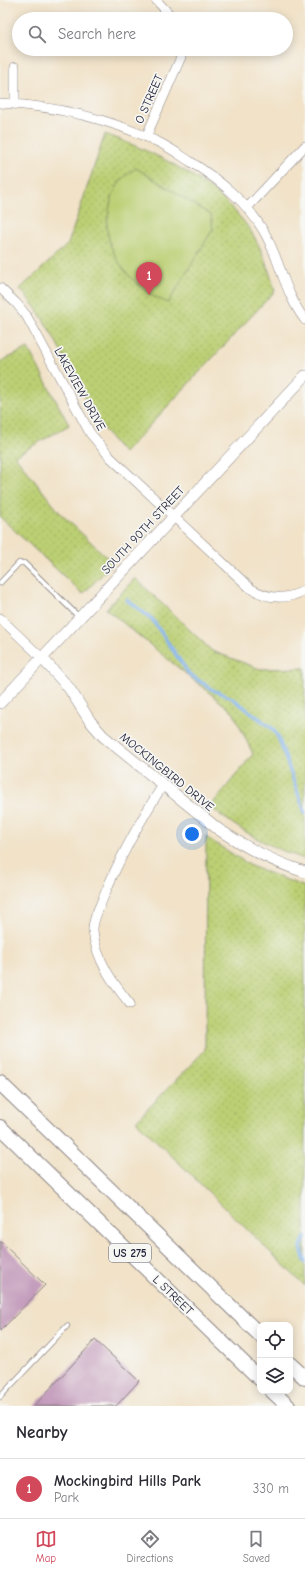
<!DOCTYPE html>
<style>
body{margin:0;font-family:"Comic Neue",sans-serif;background:#f7f7f7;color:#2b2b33}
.controls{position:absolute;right:12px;bottom:12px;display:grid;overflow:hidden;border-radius:8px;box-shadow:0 2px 10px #0003}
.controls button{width:36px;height:36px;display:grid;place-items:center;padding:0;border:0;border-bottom:1px solid #e1e1e2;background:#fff;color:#2b2b33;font:20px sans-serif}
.you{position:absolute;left:192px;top:834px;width:14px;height:14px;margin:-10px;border:3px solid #fff;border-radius:50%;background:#1a73e8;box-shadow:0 0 0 6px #1a73e833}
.badge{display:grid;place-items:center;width:26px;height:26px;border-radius:50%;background:#d1495b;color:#fff;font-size:13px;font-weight:700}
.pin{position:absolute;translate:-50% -33px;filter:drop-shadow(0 1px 2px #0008)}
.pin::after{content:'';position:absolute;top:21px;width:14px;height:12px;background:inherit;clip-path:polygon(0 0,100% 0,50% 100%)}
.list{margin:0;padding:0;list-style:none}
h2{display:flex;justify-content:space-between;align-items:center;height:52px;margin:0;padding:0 16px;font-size:17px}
h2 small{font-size:13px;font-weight:400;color:#7c7c81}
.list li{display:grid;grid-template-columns:26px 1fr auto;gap:12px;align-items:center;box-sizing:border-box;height:60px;padding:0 16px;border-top:1px solid #e1e1e2}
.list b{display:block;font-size:15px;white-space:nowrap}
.list p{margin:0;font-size:13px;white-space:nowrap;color:#7c7c81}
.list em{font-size:13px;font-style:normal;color:#7c7c81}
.icon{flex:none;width:22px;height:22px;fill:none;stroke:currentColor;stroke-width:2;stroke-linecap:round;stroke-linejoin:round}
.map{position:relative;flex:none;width:305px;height:1406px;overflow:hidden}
.search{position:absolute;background:#fff;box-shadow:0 2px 10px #0003;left:12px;right:12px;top:12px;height:44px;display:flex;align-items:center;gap:10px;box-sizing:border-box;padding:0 14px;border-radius:22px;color:#7c7c81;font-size:15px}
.sheet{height:112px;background:#fff}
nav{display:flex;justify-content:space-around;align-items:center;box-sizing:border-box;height:56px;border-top:1px solid #e1e1e2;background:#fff;font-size:11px;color:#7c7c81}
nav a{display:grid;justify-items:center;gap:2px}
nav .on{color:#d1495b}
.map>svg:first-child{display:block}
.park{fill:url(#park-dots);stroke:#6e7857}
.garden{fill:#bbcf73;stroke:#6e7857}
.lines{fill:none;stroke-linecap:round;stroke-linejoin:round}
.stream{stroke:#82b2ed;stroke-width:3.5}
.building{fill:#c095b8}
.service-casing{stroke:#8a8282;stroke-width:6}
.minor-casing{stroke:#8a8282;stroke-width:10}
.tertiary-casing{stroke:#8a8282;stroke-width:12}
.primary-casing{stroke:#8a8282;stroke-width:16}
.service{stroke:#fff;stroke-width:4.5}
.minor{stroke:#fff;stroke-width:9}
.tertiary{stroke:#fff;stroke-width:11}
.primary{stroke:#fff;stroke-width:14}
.labels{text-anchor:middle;stroke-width:3.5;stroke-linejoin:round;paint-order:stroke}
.shield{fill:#f6f6f2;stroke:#626272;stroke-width:1}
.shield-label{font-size:11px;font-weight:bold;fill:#22223b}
.street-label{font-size:12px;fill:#22223b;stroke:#f6f6f2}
</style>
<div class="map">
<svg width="305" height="1406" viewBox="0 0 305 1406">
<defs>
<pattern id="park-dots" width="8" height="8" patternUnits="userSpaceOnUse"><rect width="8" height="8" fill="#bbcf73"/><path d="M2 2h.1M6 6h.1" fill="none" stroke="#a0b164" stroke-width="1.8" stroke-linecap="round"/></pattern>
</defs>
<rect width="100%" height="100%" fill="#f6f6f2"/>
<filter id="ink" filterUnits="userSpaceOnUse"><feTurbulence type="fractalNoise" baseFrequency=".025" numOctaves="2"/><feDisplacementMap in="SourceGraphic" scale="8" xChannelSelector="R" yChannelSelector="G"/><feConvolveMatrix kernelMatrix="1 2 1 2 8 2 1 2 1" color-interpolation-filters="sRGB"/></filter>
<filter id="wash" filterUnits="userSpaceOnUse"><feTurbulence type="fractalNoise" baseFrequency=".012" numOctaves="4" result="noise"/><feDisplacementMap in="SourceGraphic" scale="16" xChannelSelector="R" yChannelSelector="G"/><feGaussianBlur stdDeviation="0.9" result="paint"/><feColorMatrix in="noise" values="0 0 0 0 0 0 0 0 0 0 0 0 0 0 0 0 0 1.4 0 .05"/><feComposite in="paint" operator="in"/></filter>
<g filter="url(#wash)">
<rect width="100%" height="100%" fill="#f1e2c8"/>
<path class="park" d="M105,134C159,154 216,181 250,230C262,248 269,270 275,291L124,453C77,407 65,337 20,289L68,244Z
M28,348L69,425L15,456L60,513L113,563L83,594L0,517V362Z
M135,578L212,651L260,669L305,668V859C270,848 239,830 210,807L253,754L233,712L106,609Z
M206,837L251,866L305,887V1286L136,1121L205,1050Z"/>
<path class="garden" d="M136,168L211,215L213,229L168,303C138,291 110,262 107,228C106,223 109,216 109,210C113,190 119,179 136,168Z"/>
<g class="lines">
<path class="stream" d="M127,600L152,619L189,674L213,690L232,698L273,729L278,737L305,813
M305,1237L301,1247L305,1262"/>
</g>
<g id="blocks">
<path class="building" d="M0,1241L45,1285L0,1331Z
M95,1340L139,1381L116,1406H34Z"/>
</g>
</g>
<g filter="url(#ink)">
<use href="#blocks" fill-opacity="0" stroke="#8a8282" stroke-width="1"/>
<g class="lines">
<g class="service-casing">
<path id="service" d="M0,583L19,563H24L79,617
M0,1397L67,1326"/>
</g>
<g class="minor-casing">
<path id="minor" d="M156,0L174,19
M0,103C54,106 108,118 158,142C169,147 180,155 191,162C219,180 246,201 263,230C280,258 284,293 305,320
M15,104V67
M146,137L181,57L183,49
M247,208L305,146
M0,288L16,303L26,315L90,433L110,457L250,588C268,599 286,601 305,590
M0,618L42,658
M130,1004C113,983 96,960 93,931C92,921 100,906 104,896C120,856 140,821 163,785"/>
</g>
<g class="tertiary-casing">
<path id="tertiary" d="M42,658L69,688L90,721L103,736L218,829C245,847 273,862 305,872
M0,703L305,376"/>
</g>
<g class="primary-casing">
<path id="primary" d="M0,1083L260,1335
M0,1127L260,1379
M290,1364L305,1378
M272,1391L288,1406"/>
</g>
<use href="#service" class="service"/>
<use href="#minor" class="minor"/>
<use href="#tertiary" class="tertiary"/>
<use href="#primary" class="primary"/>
</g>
</g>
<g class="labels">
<rect class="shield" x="109" y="1244" width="42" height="18" rx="3"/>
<g class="shield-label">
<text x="130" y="1257">US 275</text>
</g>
<g class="street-label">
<text transform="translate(149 99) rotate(-66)" y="4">O STREET</text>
<text transform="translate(80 389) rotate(61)" y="4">LAKEVIEW DRIVE</text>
<text transform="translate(143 530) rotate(-47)" y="4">SOUTH 90TH STREET</text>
<text transform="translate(167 772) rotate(39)" y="4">MOCKINGBIRD DRIVE</text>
<text transform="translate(173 1295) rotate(44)" y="4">L STREET</text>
</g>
</g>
</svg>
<div class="controls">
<button><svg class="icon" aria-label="locate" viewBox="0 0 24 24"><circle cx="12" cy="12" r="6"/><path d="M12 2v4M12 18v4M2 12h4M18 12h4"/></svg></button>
<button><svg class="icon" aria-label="layers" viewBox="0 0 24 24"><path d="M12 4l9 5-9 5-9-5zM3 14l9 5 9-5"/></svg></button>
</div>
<div class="you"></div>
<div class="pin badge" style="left:149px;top:295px">1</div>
<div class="search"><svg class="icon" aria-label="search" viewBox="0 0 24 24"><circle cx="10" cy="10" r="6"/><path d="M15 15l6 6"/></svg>Search here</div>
</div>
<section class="sheet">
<h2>Nearby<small></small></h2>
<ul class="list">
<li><span class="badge">1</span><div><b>Mockingbird Hills Park</b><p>Park</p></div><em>330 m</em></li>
</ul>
</section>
<nav>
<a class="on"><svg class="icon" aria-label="map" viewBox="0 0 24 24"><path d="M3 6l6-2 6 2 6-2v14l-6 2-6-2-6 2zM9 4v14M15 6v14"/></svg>Map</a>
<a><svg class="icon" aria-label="directions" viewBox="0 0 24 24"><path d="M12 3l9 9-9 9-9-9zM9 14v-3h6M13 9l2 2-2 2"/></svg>Directions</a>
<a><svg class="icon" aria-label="saved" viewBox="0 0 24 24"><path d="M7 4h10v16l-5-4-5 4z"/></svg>Saved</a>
</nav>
